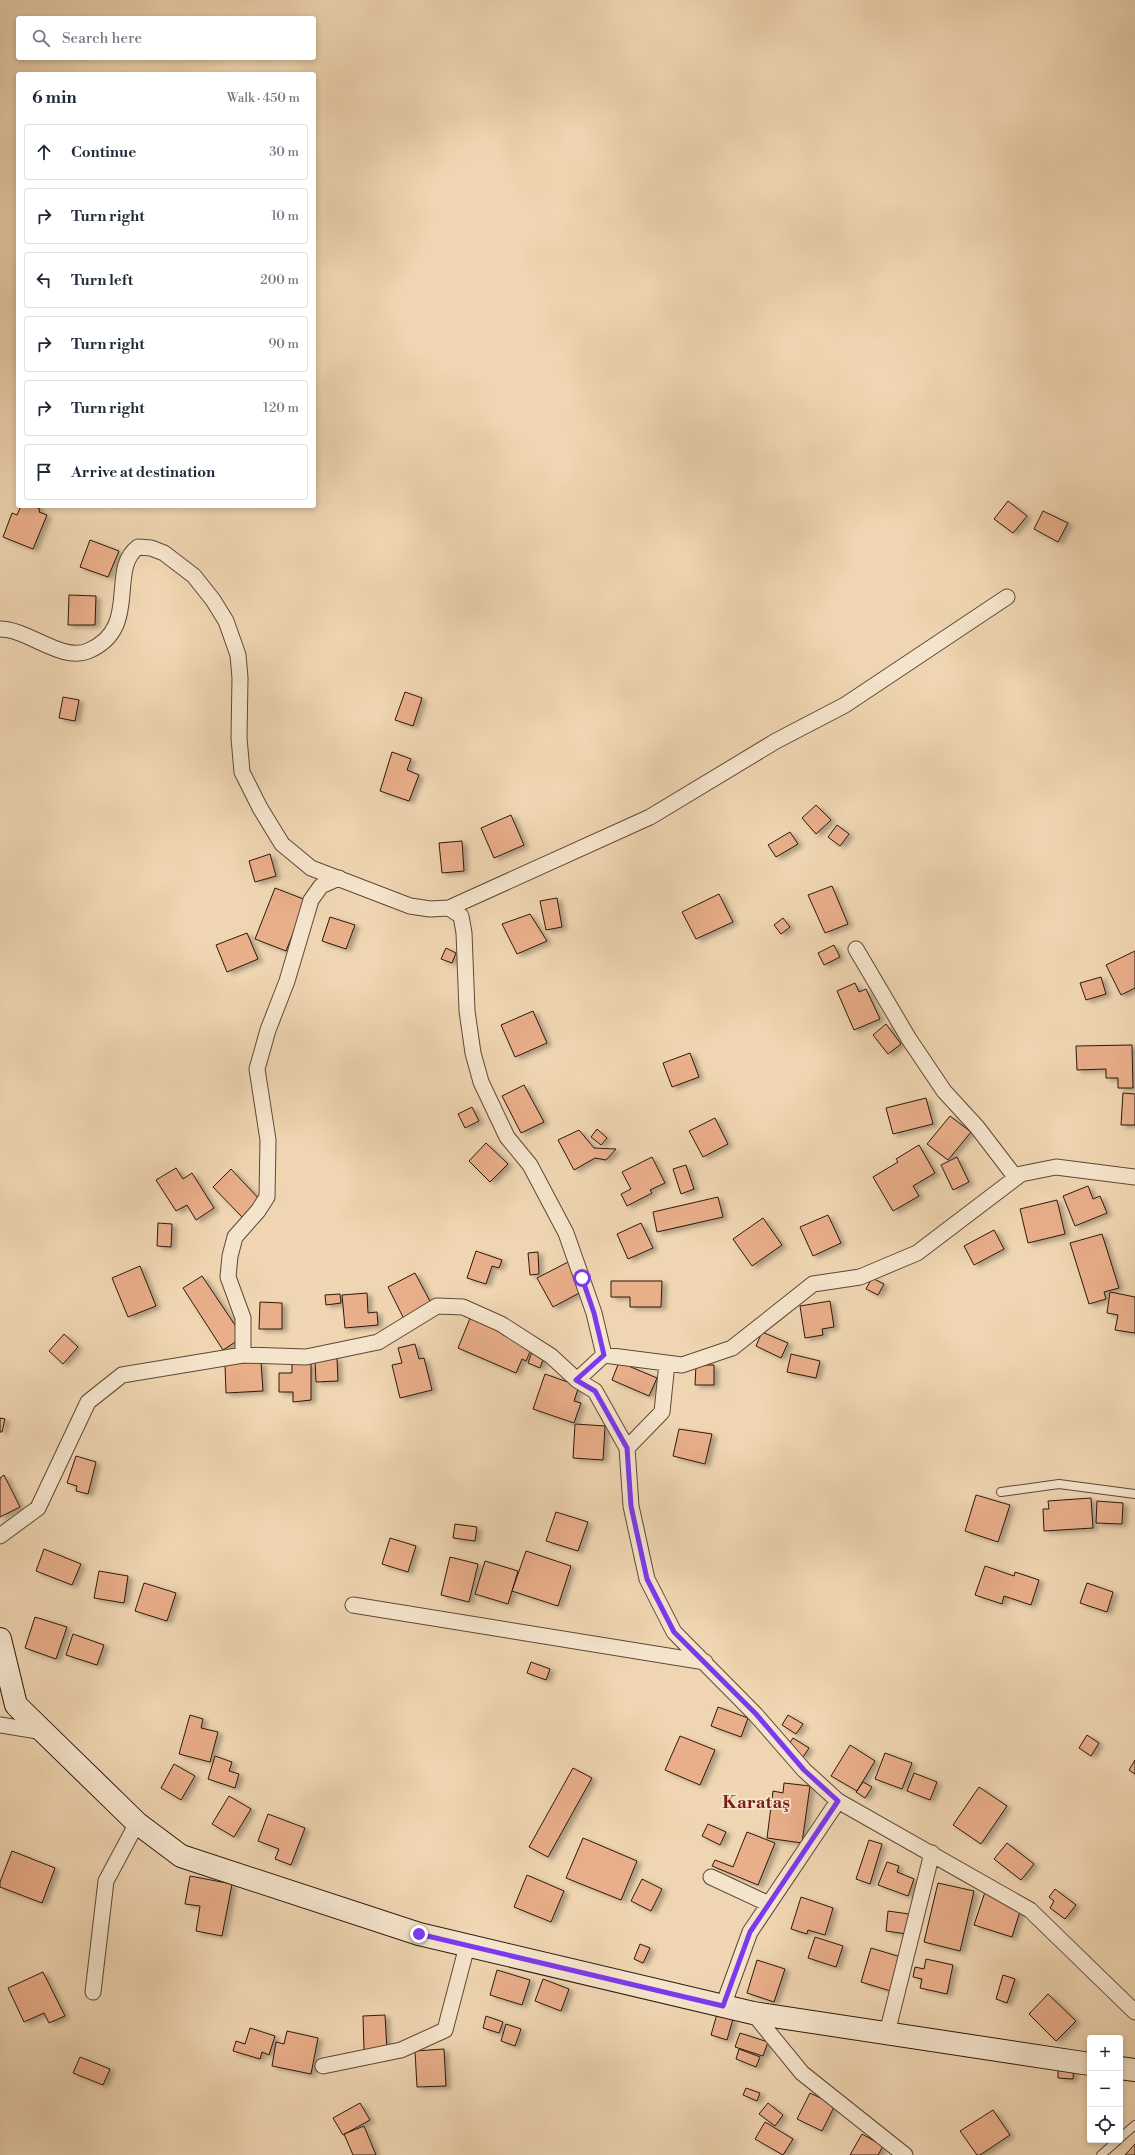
<!DOCTYPE html>
<meta charset="utf-8">
<style>
body{margin:0;font-family:"Libre Bodoni",serif;background:#f2f2f3;color:#1f2937}
.controls{position:absolute;right:12px;bottom:12px;display:grid;overflow:hidden;border-radius:4px;box-shadow:0 2px 6px #0003}
.controls button{width:36px;height:36px;display:grid;place-items:center;padding:0;border:0;border-bottom:1px solid #e0e1e3;background:#fff;color:#1f2937;font:20px sans-serif}
.stop{position:absolute;width:12px;height:12px;margin:-9px;border:3px solid #7c3aed;border-radius:50%;background:#fff}
.stop.end{background:#7c3aed;border-color:#fff;box-shadow:0 1px 4px #0008}
.list{margin:0;padding:0;list-style:none}
h2{display:flex;justify-content:space-between;align-items:center;height:52px;margin:0;padding:0 16px;font-size:17px}
h2 small{font-size:13px;font-weight:400;color:#747a83}
.list li{display:grid;grid-template-columns:26px 1fr auto;gap:12px;align-items:center;box-sizing:border-box;height:56px;margin:0 8px 8px;padding:0 8px;border:1px solid #e0e1e3;border-radius:4px}
.list b{display:block;font-size:15px;white-space:nowrap}
.list em{font-size:13px;font-style:normal;color:#747a83}
.icon{flex:none;width:22px;height:22px;fill:none;stroke:currentColor;stroke-width:2;stroke-linecap:round;stroke-linejoin:round}
.map{position:relative;flex:none;width:1135px;height:2155px;overflow:hidden}
.search{position:absolute;background:#fff;box-shadow:0 2px 6px #0003;left:16px;top:16px;width:300px;height:44px;display:flex;align-items:center;gap:10px;box-sizing:border-box;padding:0 14px;border-radius:4px;color:#747a83;font-size:15px}
.panel{position:absolute;background:#fff;box-shadow:0 2px 6px #0003;left:16px;top:72px;width:300px;height:436px;border-radius:4px}
.map>svg:first-child{display:block}
.building{fill:#e9ae8a;stroke:#2e190d;filter:url(#shadow)}
.lines{fill:none;stroke-linecap:round;stroke-linejoin:round}
.lane-casing{stroke:#5e4836;stroke-width:10}
.street-casing{stroke:#5e4836;stroke-width:17}
.secondary-casing{stroke:#2e190d;stroke-width:24}
.lane{stroke:#f5e4cc;stroke-width:8}
.street{stroke:#f5e4cc;stroke-width:15}
.secondary{stroke:#f5e4cc;stroke-width:22}
.route{stroke:#7c3aed;stroke-width:5}
.labels{text-anchor:middle;stroke-width:4;stroke-linejoin:round;paint-order:stroke}
.quarter-label{font-size:18px;font-weight:bold;fill:#7a1f14;stroke:#f5e4cc}
</style>
<div class="map">
<svg width="1135" height="2155" viewBox="0 0 1135 2155">
<defs>
<filter id="shadow"><feDropShadow dx="4.5" dy="2.5" stdDeviation="2" flood-color="#0004"/></filter>
</defs>
<rect width="100%" height="100%" fill="#efd5b1"/>
<filter id="stains"><feTurbulence type="fractalNoise" baseFrequency=".005" numOctaves="4"/><feColorMatrix values="0 0 0 0 .2 0 0 0 0 .09 0 0 0 0 .02 0 0 0 .5 -.17"/></filter>
<radialGradient id="worn" r=".72"><stop offset=".6" stop-color="#630" stop-opacity="0"/><stop offset="1" stop-color="#630" stop-opacity=".3"/></radialGradient>
<path class="building" d="M1008,501L1027,516L1013,533L994,519Z
M21,506H33L40,509L39,512L47,515L33,549L3,537L12,513L17,515Z
M1043,511L1068,523L1058,542L1034,529Z
M90,540L119,551L108,577L80,567Z
M69,595L96,596L95,625H68Z
M405,692L422,698L413,726L395,720Z
M63,697L79,700L75,721L59,718Z
M392,752L411,759L407,770L419,775L409,801L380,791Z
M816,805L831,820L816,834L802,818Z
M511,815L524,845L494,858L481,828Z
M837,825L849,834L840,846L828,837Z
M790,832L798,844L776,857L768,845Z
M462,841L464,871L442,873L439,843Z
M270,854L276,876L255,882L249,861Z
M832,886L848,924L825,933L808,895Z
M275,888L306,900L286,951L255,939Z
M719,894L733,922L696,939L682,912Z
M557,898L562,927L546,930L540,901Z
M530,914L547,941L517,954L502,924Z
M330,917L355,925L346,949L322,941Z
M783,918L790,927L781,934L774,925Z
M247,933L258,959L227,972L216,945Z
M834,945L840,957L824,965L818,953Z
M446,948L456,953L452,963L441,959Z
M1135,951V988L1121,995L1106,965Z
M1101,977L1106,994L1086,1000L1080,983Z
M855,983L859,992L866,989L880,1019L854,1030L837,991Z
M533,1011L547,1043L515,1057L501,1025Z
M886,1024L901,1044L888,1054L873,1035Z
M1132,1045L1133,1088H1118V1078H1106V1069L1077,1070L1076,1046Z
M690,1053L699,1077L672,1087L663,1063Z
M524,1085L544,1122L521,1133L502,1096Z
M1123,1093L1135,1094V1125H1121Z
M926,1098L933,1124L893,1134L886,1108Z
M472,1107L479,1121L465,1128L458,1114Z
M950,1116L971,1132L948,1160L927,1144Z
M715,1118L728,1144L703,1157L689,1131Z
M597,1129L607,1138L601,1145L591,1137Z
M579,1130L594,1148L616,1149L606,1160L595,1158L574,1170L558,1140Z
M486,1143L508,1164L490,1182L469,1161Z
M919,1145L935,1173L913,1186L919,1196L893,1211L873,1177L898,1162L896,1159Z
M652,1157L665,1183L650,1190L652,1193L627,1206L621,1194L631,1189L622,1172Z
M957,1157L969,1182L953,1190L941,1165Z
M686,1165L694,1189L681,1194L673,1169Z
M176,1168L183,1179L192,1173L214,1208L196,1220L187,1205L176,1211L156,1180Z
M231,1169L261,1201L243,1218L213,1187Z
M1088,1186L1093,1199L1100,1196L1107,1213L1075,1226L1063,1196Z
M718,1197L723,1217L657,1232L653,1212Z
M1057,1200L1065,1234L1028,1243L1020,1209Z
M828,1215L841,1243L813,1256L800,1227Z
M763,1218L782,1245L752,1266L733,1239Z
M158,1223L172,1224L171,1247L157,1246Z
M641,1223L653,1248L628,1259L617,1234Z
M994,1230L1004,1249L974,1265L964,1246Z
M1102,1234L1119,1288L1104,1292L1106,1299L1089,1304L1070,1243Z
M476,1251L502,1260L499,1268L492,1266L486,1284L467,1278Z
M538,1252L539,1274L530,1275L528,1253Z
M570,1261L585,1290L553,1307L537,1278Z
M140,1266L156,1306L128,1317L112,1278Z
M415,1273L433,1307L405,1321L388,1287Z
M202,1276L243,1337L223,1350L183,1288Z
M872,1278L884,1284L878,1295L866,1289Z
M611,1281H662L661,1307H630V1297H611Z
M1110,1292L1135,1297V1333L1115,1330L1118,1315L1107,1313Z
M367,1293L368,1313L377,1312L378,1325L345,1328L342,1295Z
M340,1294L341,1303L326,1305L325,1295Z
M830,1301L834,1327L822,1329L823,1335L805,1338L800,1306Z
M260,1302L282,1303V1329H259Z
M471,1316L505,1330L503,1335L532,1347L526,1361L522,1359L516,1373L458,1348Z
M762,1332L788,1343L781,1358L756,1346Z
M64,1334L78,1347L63,1364L49,1351Z
M415,1344L419,1359L424,1358L432,1390L400,1398L392,1365L402,1363L398,1348Z
M532,1352L544,1357L540,1368L528,1363Z
M791,1354L820,1361L816,1378L787,1372Z
M337,1358L338,1381L316,1382L315,1359Z
M261,1362L263,1391L226,1393L225,1364Z
M619,1362L657,1378L649,1396L612,1380Z
M292,1363H311V1400L293,1402V1392H279V1373H292Z
M696,1365H714V1385H695Z
M545,1374L579,1386L574,1401L581,1403L574,1423L533,1409Z
M0,1418L5,1419L2,1432H0Z
M575,1424L605,1426L603,1460L573,1458Z
M679,1429L712,1434L705,1464L673,1456Z
M76,1456L96,1462L88,1494L76,1491L77,1486L67,1483Z
M4,1475L20,1507L0,1517V1478Z
M976,1495L1010,1505L998,1542L965,1531Z
M1091,1498L1093,1528L1044,1531L1043,1509H1049L1048,1501Z
M1097,1501L1123,1503L1122,1524L1096,1523Z
M556,1512L588,1522L578,1551L546,1541Z
M455,1524L477,1527L475,1541L453,1538Z
M390,1538L416,1546L408,1572L382,1564Z
M44,1549L81,1564L72,1585L36,1571Z
M526,1551L571,1566L558,1606L512,1591Z
M450,1557L478,1564L469,1602L441,1595Z
M485,1561L518,1571L508,1604L475,1594Z
M985,1566L1014,1576L1015,1572L1039,1580L1031,1605L1004,1596L1002,1604L975,1595Z
M99,1571L128,1576L124,1603L94,1598Z
M144,1583L176,1593L167,1621L135,1611Z
M1087,1583L1113,1592L1107,1612L1080,1603Z
M35,1617L67,1627L56,1659L25,1648Z
M73,1634L104,1645L97,1665L66,1655Z
M531,1662L550,1669L546,1680L527,1673Z
M718,1707L748,1718L741,1737L711,1726Z
M190,1715L203,1719L201,1728L218,1732L210,1762L179,1754Z
M788,1715L803,1724L796,1734L782,1725Z
M1087,1735L1099,1743L1091,1756L1079,1748Z
M680,1736L715,1750L700,1785L665,1770Z
M793,1738L809,1748L803,1757L787,1747Z
M850,1745L875,1761L857,1791L831,1776Z
M885,1753L912,1763L902,1789L875,1779Z
M215,1756L232,1762L229,1771L239,1774L235,1788L208,1779Z
M1135,1760V1774L1129,1770Z
M174,1764L195,1776L181,1800L161,1788Z
M573,1768L592,1778L548,1857L529,1847Z
M914,1773L937,1782L930,1800L907,1791Z
M863,1782L872,1787L865,1798L856,1792Z
M784,1783L810,1786L802,1843L767,1838L773,1791L783,1793Z
M979,1787L1007,1806L981,1844L953,1825Z
M229,1796L251,1809L234,1837L212,1824Z
M268,1814L305,1828L291,1865L275,1859L279,1849L258,1841Z
M708,1824L726,1832L720,1845L702,1836Z
M747,1832L775,1843L758,1885L712,1866L715,1860L733,1867Z
M583,1838L637,1861L621,1900L566,1878Z
M869,1840L882,1844L870,1884L856,1879Z
M1007,1843L1034,1864L1021,1880L994,1859Z
M12,1851L55,1868L42,1903L0,1887V1882Z
M887,1862L899,1866L897,1872L914,1879L908,1896L878,1885Z
M527,1875L564,1891L551,1922L514,1907Z
M190,1876L232,1884L222,1936L196,1931L200,1906L185,1904Z
M642,1879L662,1889L651,1911L631,1901Z
M938,1883L974,1891L960,1951L924,1942Z
M986,1889L1021,1908L1012,1937L974,1925Z
M1055,1889L1076,1905L1065,1919L1050,1908L1054,1901L1049,1897Z
M801,1897L833,1908L825,1935L808,1930L807,1934L791,1929Z
M888,1911L909,1914L907,1934L886,1931Z
M815,1937L843,1946L836,1967L808,1958Z
M640,1944L650,1948L643,1963L634,1959Z
M871,1948L904,1958L894,1992L861,1982Z
M926,1959L953,1965L947,1994L920,1988L922,1979L913,1977L915,1967L924,1969Z
M757,1960L785,1969L774,2002L747,1993Z
M497,1970L530,1980L522,2005L490,1995Z
M43,1972L65,2016L49,2023L44,2013L24,2022L8,1988Z
M1003,1975L1015,1979L1007,2003L996,1999Z
M543,1979L569,1989L561,2011L535,2001Z
M1048,1994L1076,2021L1056,2041L1029,2014Z
M717,2014L733,2019L727,2040L711,2035Z
M385,2015L387,2050H364L363,2016Z
M486,2016L503,2022L499,2033L483,2028Z
M506,2024L521,2029L515,2046L501,2041Z
M250,2028L275,2036L269,2055L262,2052L260,2059L233,2051L236,2041L245,2044Z
M287,2031L318,2038L311,2074L272,2066L276,2042L284,2044Z
M740,2033L768,2042L763,2056L735,2047Z
M444,2049L446,2086L417,2087L415,2051Z
M739,2049L760,2057L756,2067L736,2059Z
M80,2057L110,2069L103,2085L73,2073Z
M1058,2061L1074,2062L1073,2079L1058,2078Z
M746,2088L760,2093L757,2101L743,2095Z
M810,2093L835,2105L822,2131L797,2119Z
M360,2103L370,2120L343,2135L333,2118Z
M768,2103L783,2115L775,2126L759,2114Z
M993,2110L1010,2135L980,2155H977L960,2131Z
M765,2122L793,2139L783,2155L755,2139Z
M364,2126L376,2155H353L344,2134Z
M862,2134L883,2146L878,2155H850Z
M1135,2144V2155H1125Z"/>
<g class="lines">
<g class="lane-casing">
<path id="lane" d="M1001,1492L1059,1484L1135,1494
M1120,2138L1135,2125
M1101,2155L1118,2140"/>
</g>
<g class="street-casing">
<path id="street" d="M0,629C28,629 61,662 88,651C142,628 107,570 138,547L151,548L164,553L194,576L213,600L226,621L238,655L240,678L239,738L242,772L260,808L282,844L311,868L410,906L430,909L449,908L461,916L464,933L467,1011L473,1053L481,1082L507,1137L530,1165L566,1233L594,1313L604,1355
M449,908L650,817L776,741L845,705L1007,597
M856,949L909,1039L944,1091L977,1127L1016,1178
M243,1355V1318L228,1277L230,1256L235,1237L258,1211L267,1197L268,1140L257,1069L268,1030L287,981L311,900L321,886L339,878
M577,1380L604,1355L682,1365L732,1348L813,1284L860,1277L917,1253L1021,1174L1056,1167L1135,1177
M627,1448L662,1412L667,1363
M0,1536L38,1508L88,1402L122,1375L243,1355L306,1357L378,1342L437,1306L463,1307L501,1324L551,1356L577,1380L595,1391L627,1448L631,1506L647,1579L674,1632L756,1715L804,1770L838,1801L1030,1910L1135,2012
M353,1605L705,1662
M0,1725L44,1732
M711,1877L769,1904
M93,1992L106,1881L137,1823
M723,2006L750,1932L838,1801
M753,2013L802,2073L905,2155
M887,2033L932,1853
M323,2066L401,2050L445,2030L467,1946"/>
</g>
<g class="secondary-casing">
<path id="secondary" d="M0,1639L16,1705L137,1823L181,1856L419,1934L753,2013L1090,2064
M1120,2068L1135,2070"/>
</g>
<use href="#lane" class="lane"/>
<use href="#street" class="street"/>
<use href="#secondary" class="secondary"/>
</g>
<g class="lines">
<path class="route" d="M419,1934L723,2006L750,1932L838,1801L804,1770L756,1714L674,1632L647,1579L631,1506L627,1448L595,1391L576,1380L604,1355L594,1313L582,1278"/>
</g>
<g class="labels">
<g class="quarter-label">
<text x="756" y="1808">Karataş</text>
</g>
</g>
<rect width="100%" height="100%" filter="url(#stains)"/>
<rect width="100%" height="100%" fill="url(#worn)"/>
</svg>
<div class="controls">
<button>+</button>
<button>−</button>
<button><svg class="icon" aria-label="locate" viewBox="0 0 24 24"><circle cx="12" cy="12" r="6"/><path d="M12 2v4M12 18v4M2 12h4M18 12h4"/></svg></button>
</div>
<div class="stop" style="left:582px;top:1278px"></div>
<div class="stop end" style="left:419px;top:1934px"></div>
<div class="search"><svg class="icon" aria-label="search" viewBox="0 0 24 24"><circle cx="10" cy="10" r="6"/><path d="M15 15l6 6"/></svg>Search here</div>
<section class="panel">
<h2>6 min<small>Walk · 450 m</small></h2>
<ul class="list">
<li><svg class="icon" aria-label="ahead" viewBox="0 0 24 24"><path d="M12 20V5M6 11l6-6 6 6"/></svg><div><b>Continue</b></div><em>30 m</em></li>
<li><svg class="icon" aria-label="right" viewBox="0 0 24 24"><path d="M7 20v-9h11M14 6l5 5-5 5"/></svg><div><b>Turn right</b></div><em>10 m</em></li>
<li><svg class="icon" aria-label="left" viewBox="0 0 24 24"><path d="M17 20v-9H6M10 6l-5 5 5 5"/></svg><div><b>Turn left</b></div><em>200 m</em></li>
<li><svg class="icon" aria-label="right" viewBox="0 0 24 24"><path d="M7 20v-9h11M14 6l5 5-5 5"/></svg><div><b>Turn right</b></div><em>90 m</em></li>
<li><svg class="icon" aria-label="right" viewBox="0 0 24 24"><path d="M7 20v-9h11M14 6l5 5-5 5"/></svg><div><b>Turn right</b></div><em>120 m</em></li>
<li><svg class="icon" aria-label="arrive" viewBox="0 0 24 24"><path d="M6 21V4h12l-3 4 3 4H6"/></svg><div><b>Arrive at destination</b></div></li>
</ul>
</section>
</div>
